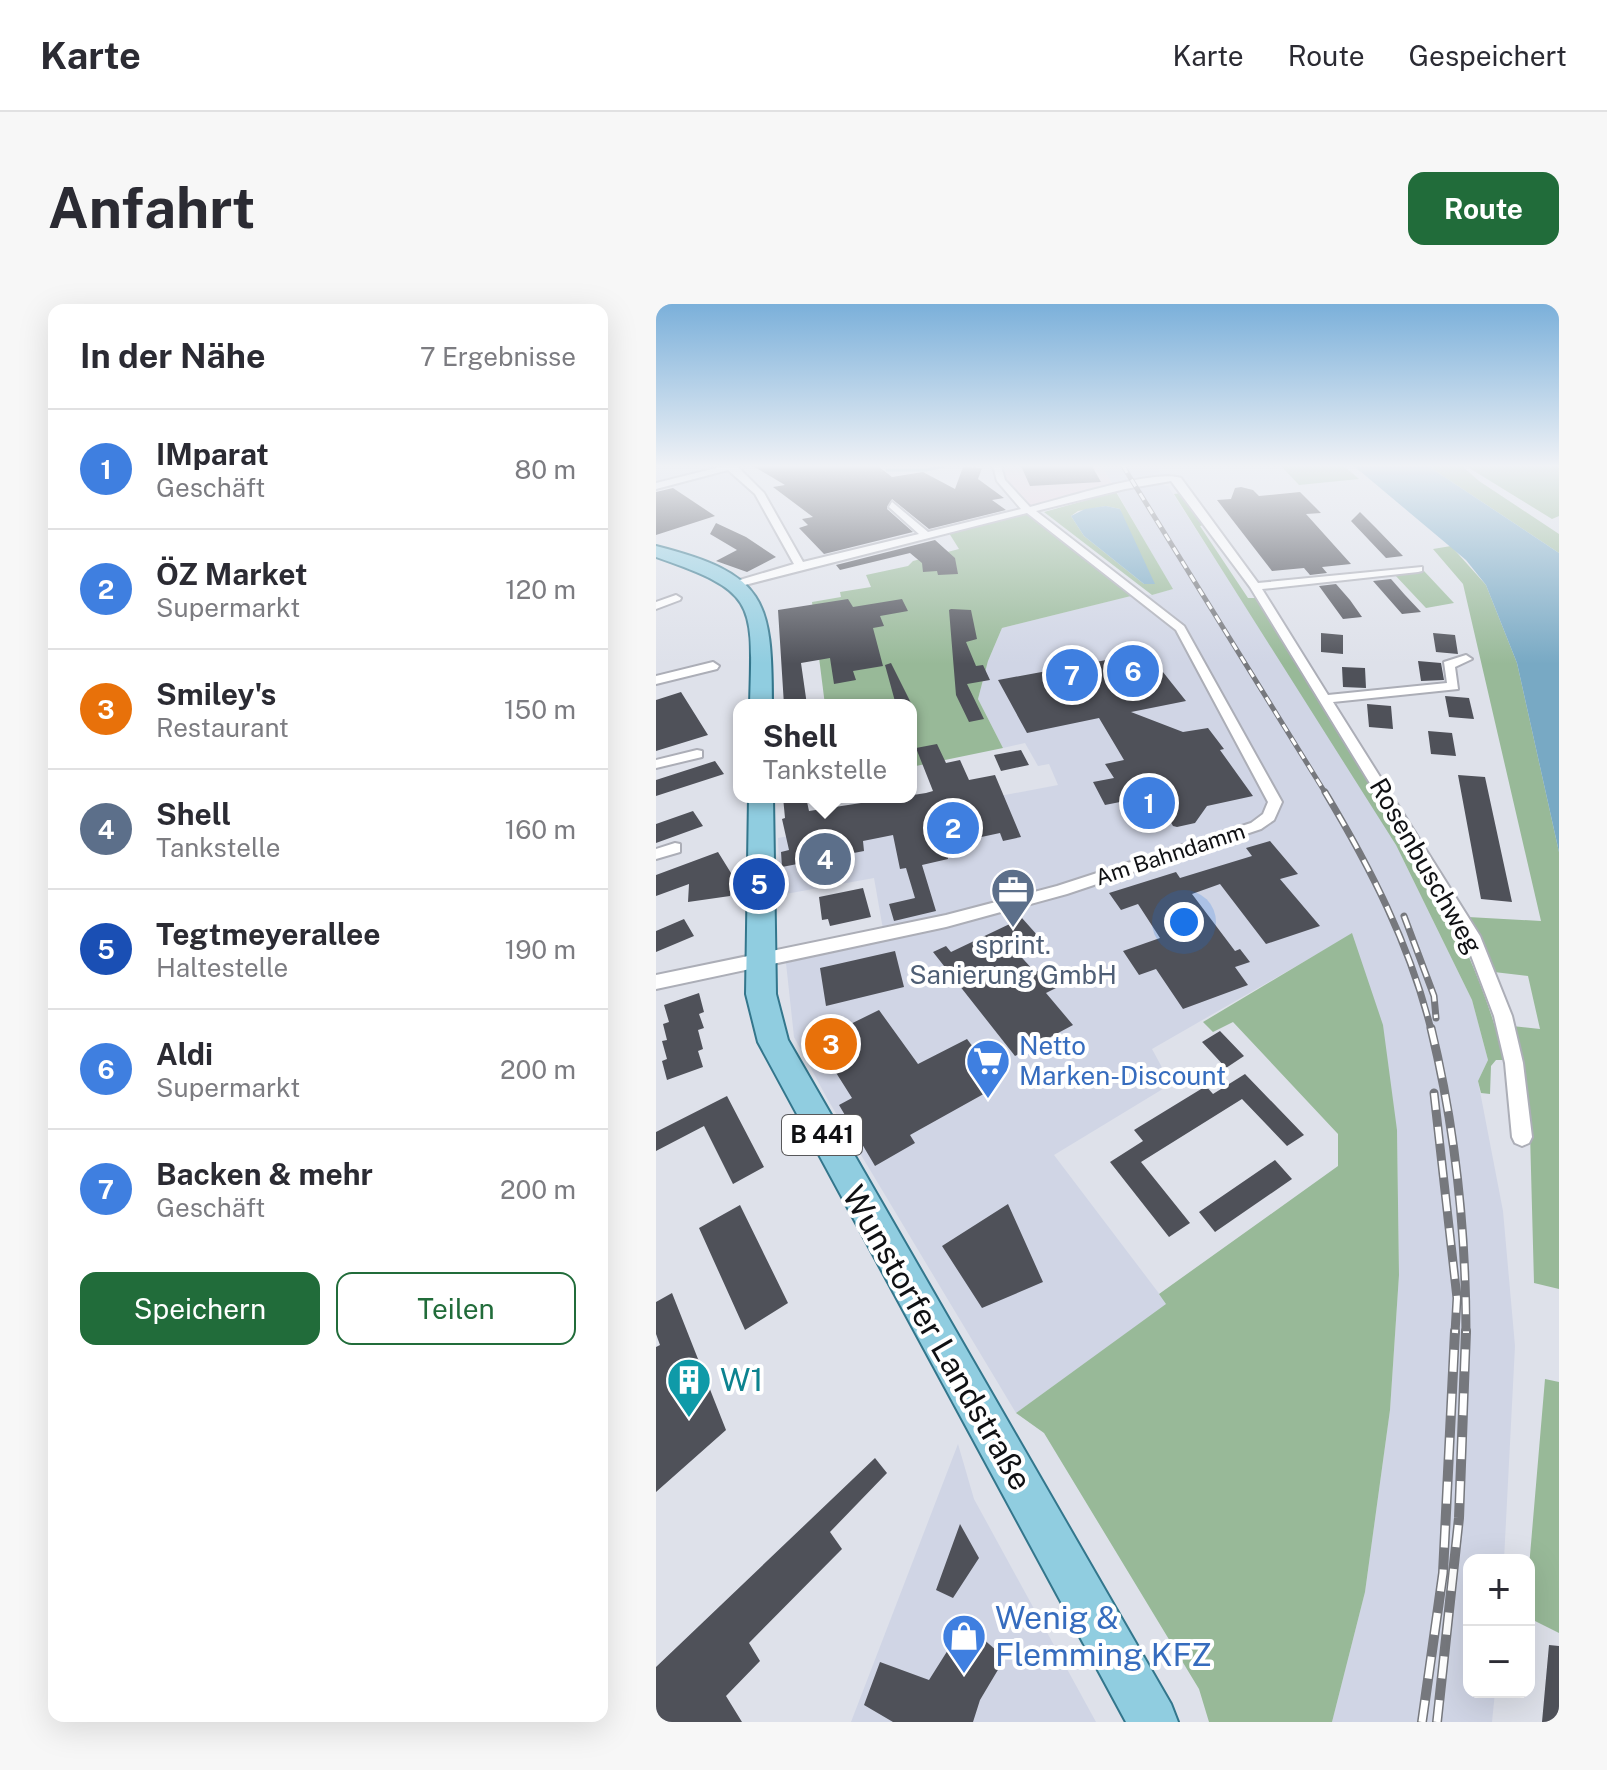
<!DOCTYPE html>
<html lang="de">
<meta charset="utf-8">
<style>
body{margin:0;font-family:"Public Sans",sans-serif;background:#f7f7f7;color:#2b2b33}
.controls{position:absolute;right:24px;bottom:24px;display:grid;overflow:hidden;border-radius:16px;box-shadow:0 8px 32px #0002}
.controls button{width:72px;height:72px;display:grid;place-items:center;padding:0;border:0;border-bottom:2px solid #e1e1e2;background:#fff;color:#2b2b33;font:40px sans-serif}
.you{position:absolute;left:528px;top:618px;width:28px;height:28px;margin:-20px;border:6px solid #fff;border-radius:50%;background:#1a73e8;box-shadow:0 0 0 12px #1a73e833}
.badge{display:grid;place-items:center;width:52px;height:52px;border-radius:50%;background:#216c3a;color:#fff;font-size:26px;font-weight:700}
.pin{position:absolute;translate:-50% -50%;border:4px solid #fff;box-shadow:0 2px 8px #0006}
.popup{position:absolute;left:77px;top:395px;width:184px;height:104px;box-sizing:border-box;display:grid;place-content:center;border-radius:16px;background:#fff;filter:drop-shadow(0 2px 6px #0005);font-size:26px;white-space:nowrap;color:#7c7c81}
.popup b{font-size:30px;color:#2b2b33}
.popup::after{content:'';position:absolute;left:50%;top:100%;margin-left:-16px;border:16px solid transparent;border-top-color:#fff}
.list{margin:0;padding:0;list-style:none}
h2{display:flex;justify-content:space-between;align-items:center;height:104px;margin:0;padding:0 32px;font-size:34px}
h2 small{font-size:26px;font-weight:400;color:#7c7c81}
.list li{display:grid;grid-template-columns:52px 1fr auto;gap:24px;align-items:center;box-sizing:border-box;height:120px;padding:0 32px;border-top:2px solid #e1e1e2}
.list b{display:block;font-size:30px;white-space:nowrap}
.list p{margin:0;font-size:26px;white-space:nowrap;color:#7c7c81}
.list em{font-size:26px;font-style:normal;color:#7c7c81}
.actions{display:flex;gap:16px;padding:24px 32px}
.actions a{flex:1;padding:18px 0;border:2px solid #216c3a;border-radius:16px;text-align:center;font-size:28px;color:#216c3a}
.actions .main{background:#216c3a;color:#fff}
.map{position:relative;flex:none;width:903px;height:1418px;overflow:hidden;border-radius:16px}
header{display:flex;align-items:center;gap:48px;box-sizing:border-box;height:112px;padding:0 40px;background:#fff;border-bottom:2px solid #e1e1e2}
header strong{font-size:38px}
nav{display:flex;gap:44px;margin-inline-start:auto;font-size:28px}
.intro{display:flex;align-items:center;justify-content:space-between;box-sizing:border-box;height:192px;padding:0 48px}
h1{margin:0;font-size:56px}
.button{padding:20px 36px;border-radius:16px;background:#216c3a;color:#fff;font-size:28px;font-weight:700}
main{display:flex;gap:48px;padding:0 48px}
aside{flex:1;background:#fff;border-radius:16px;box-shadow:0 8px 32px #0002}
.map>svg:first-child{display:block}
.built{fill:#d0d5e5}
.industrial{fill:#e6d0dc}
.green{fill:#98b998;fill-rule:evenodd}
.water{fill:#78a9c4}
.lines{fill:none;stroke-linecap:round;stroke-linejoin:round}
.stream{stroke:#78a9c4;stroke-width:3}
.building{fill:#4f5159}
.street-casing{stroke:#acaeb7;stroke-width:4}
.primary-casing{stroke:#33768c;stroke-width:4}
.street{fill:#fff;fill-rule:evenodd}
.primary{fill:#90cde0;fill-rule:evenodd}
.rail-far3-casing{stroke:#76787d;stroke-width:5}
.rail-far2-casing{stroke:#76787d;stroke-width:7}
.rail-far1-casing{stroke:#76787d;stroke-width:9}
.rail-casing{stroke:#76787d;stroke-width:10}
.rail-far3{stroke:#fff;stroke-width:3;stroke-dasharray:8;stroke-linecap:butt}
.rail-far2{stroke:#fff;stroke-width:4;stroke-dasharray:13;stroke-linecap:butt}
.rail-far1{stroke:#fff;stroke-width:6;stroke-dasharray:17;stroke-linecap:butt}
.rail{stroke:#fff;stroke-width:7;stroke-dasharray:22;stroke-linecap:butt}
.labels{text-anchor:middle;stroke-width:8;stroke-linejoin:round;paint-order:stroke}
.far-street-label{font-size:22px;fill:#101114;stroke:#fff}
.shield{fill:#fff;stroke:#58585a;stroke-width:2}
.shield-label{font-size:24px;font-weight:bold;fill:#101114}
.street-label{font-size:26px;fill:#101114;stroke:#fff}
.service-label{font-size:26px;fill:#4e5e75;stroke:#fff}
.shop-label{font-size:26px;fill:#366cbe;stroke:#fff;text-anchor:start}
.near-street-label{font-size:32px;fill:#101114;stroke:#fff}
.near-culture-label{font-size:32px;fill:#0d838f;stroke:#fff;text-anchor:start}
.near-shop-label{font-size:32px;fill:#366cbe;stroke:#fff;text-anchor:start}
</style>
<header>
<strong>Karte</strong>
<nav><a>Karte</a><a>Route</a><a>Gespeichert</a></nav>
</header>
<div class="intro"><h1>Anfahrt</h1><a class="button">Route</a></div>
<main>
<aside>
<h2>In der Nähe<small>7 Ergebnisse</small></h2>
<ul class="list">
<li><span class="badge" style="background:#3f7fe0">1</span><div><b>IMparat</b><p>Geschäft</p></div><em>80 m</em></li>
<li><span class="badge" style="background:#3f7fe0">2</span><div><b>ÖZ Market</b><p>Supermarkt</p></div><em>120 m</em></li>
<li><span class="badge" style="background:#e8710a">3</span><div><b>Smiley's</b><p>Restaurant</p></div><em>150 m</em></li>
<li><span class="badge" style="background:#5c6f8a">4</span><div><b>Shell</b><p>Tankstelle</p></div><em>160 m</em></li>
<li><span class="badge" style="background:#1a4fb4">5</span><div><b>Tegtmeyerallee</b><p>Haltestelle</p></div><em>190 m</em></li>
<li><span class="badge" style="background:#3f7fe0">6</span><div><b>Aldi</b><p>Supermarkt</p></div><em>200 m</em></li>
<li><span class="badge" style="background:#3f7fe0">7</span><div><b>Backen &amp; mehr</b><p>Geschäft</p></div><em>200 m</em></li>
</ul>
<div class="actions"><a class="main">Speichern</a><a>Teilen</a></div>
</aside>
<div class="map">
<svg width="903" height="1418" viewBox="0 0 903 1418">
<rect width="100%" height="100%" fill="#dee1ea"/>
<path class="built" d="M446,162H499L504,169L491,173L495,179L512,182L707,485L740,541L816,696L832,756L822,777L847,907L859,1042L848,1256H813V1388H839L836,1418H676L709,1288L734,1106L743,971L741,826L696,630L496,745L515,780L398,851L511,1000L360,1109L172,796L138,733L130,659L261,628L228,631L218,574L124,591L122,534L402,481L393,460L382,462L369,439L347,444L322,395L332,357L346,324L482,290L496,291L516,285Z
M302,1140L318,1195L440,1418H195Z"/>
<path class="industrial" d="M341,162H446L458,183L371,205L365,200Z"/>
<path class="green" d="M625,162H688L703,175L643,181Z
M772,162H806L823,177L903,230V249Z
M810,162H903V212L896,215Z
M460,188L517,285L496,291L388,208ZM450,202L464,205L488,280L428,232L415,212L422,207Z
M526,189L551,220L544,222L592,294H600C638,354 677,415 715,475C770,564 824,654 848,756H840L835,762L834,790L825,789L822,777L832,756L816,696L740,541L518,190Z
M371,209L479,291L346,324L332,357L322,395L347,444L255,463V401H169L156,298L185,293L184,288L215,283L210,271L252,262L257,257L303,245L293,229Z
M795,242L830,281L861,359L903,548V985L878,979L874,829L856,722L884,725L872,672L838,668L812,613L885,617L807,280L777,245Z
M768,267L798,299L770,304L738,270Z
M696,629L727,721L741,826L743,971L734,1106L709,1288L676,1418H553L543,1385L388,1129L360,1109L510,1000L503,990L682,862V830L577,718L557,728L547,718Z
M889,1075L903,1078V1329L873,1314V1263Z"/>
<path class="water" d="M698,162H772L903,249V548L861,359L830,281L810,256Z
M450,202L464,205L499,280H488L428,232L415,212L429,205Z"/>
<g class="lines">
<path class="stream" d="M231,166H270L288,162"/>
</g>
<path class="building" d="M97,162H222L236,173L267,168L299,185L307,163L326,164L322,175L348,194L336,196L350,206L273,225L236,195L231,205L257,228L168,250L143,224L152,221L146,215L157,213L117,183L129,181Z
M365,162H436L445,178L374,182Z
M585,183L597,186L603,192L644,188L665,209L650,210L695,260L666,263L671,269L654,271L648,264L616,267L561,196L575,195L579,184Z
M17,184L59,212L0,231V188Z
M704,208L720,224L747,252L730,254L695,217Z
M60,219L90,233L120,253L91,268L60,257L81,246L54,230Z
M279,236L299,254L302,270L282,271L281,267L267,268L266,259L254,249L184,266L180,261Z
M735,275L749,291L765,308L746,310L717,277Z
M680,280L694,296L706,313L687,315L663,282Z
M192,295L197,303L246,295L252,307L224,312L228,322L217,324L227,362L197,367L200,376L178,380L174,354L145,359L151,401H128L122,306Z
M295,305L315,306L321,335L310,338L320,362L327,361L334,376L311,380L328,415L313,418L300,391L293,306Z
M665,329L687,331V350L665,348Z
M777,329L799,331L802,350L780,348Z
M488,349L492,354L495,353L530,397L475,408L527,428L552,424L568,445L564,446L597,492L551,502L539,519L521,523L517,522L499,491L449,501L437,478L458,474L449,460L468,456L443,414L371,429L342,376Z
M762,357L785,359L788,376L765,377Z
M235,359L256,401H240L229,361Z
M686,363L709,364L710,384L687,383Z
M25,388L52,431L0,447V396Z
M789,392L813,394L818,415L793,413Z
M711,400L735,402L737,425L713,423Z
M772,427L796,429L800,452L775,450Z
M281,440L290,459L304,456L313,476L339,471L365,533L347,537L344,529L302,538L299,545L291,547L292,555L266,561L280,607L238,617L233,600L259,594L250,564L244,565L237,531L207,537L208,547L126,563L125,548L133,546L126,515L129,514L127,493H150L153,507L270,489L277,487L260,444Z
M365,446L373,461L345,467L338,451Z
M59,457L68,470L0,492V476Z
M802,471L829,473L856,598L825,595Z
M37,507L47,522L0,539V520Z
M614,537L642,570L624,575L664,622L610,640L564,580L536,590L579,647L584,645L594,658L579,663L592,681L527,705L500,665L483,671L467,647L504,634L482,600L465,606L453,589L520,568L524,574L596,552L590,544Z
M62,548L75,569L74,592L32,598L33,580L0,592V571Z
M207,584L215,613L174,622L172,615L166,616L163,593Z
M366,614L382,632L357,644L379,668L384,666L400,684L390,689L417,721L359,752L277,648L290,642L295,648Z
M28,615L38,632L0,648V627Z
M239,647L248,683L170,702L164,664Z
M43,689L48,708L43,710L48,724L42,726L47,745L42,747L47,763L11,776L6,757L11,755L6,737L11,736L7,720L13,718L8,701Z
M223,706L262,760L311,735L323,751L311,757L333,787L254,831L259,839L219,862L183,801L196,794L160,737Z
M564,727L588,752L570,764L546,738Z
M589,770L648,831L631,842L586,795L485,858L534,919L513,933L454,858L487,837L478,826L550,782L557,790Z
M71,792L108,863L77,880L48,822L0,847V828Z
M619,856L636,875L559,928L543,908Z
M352,900L387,978L326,1004L286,942Z
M84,901L132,999L89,1026L43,924Z
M16,989L70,1126L0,1188V1043L4,1041L0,1030V998Z
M219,1154L231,1169L174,1228L186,1245L93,1339L104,1357L70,1392L86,1418H0V1363Z
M304,1220L323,1254L297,1294L280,1286Z
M309,1319L349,1354L324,1396L317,1418H237L208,1401L224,1358L273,1376Z
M893,1341L903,1342V1418H886Z"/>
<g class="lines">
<g class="street-casing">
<path id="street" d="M68,162H81L108,189L147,258L263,230L233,203L236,198L272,228L365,205L341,177L337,162H345L349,176L374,203C406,195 498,165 525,174L602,279L766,263V267L762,268L606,285L672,391L791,379L788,358L810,351L816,355L799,363L802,385L677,398L824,632L856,712L867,759L876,833L873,839L866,842L859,839L856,833L849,759L838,712L808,633L594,283L515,177L469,185L380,207L528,322L626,498L618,516L605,525L411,590L290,623L0,685V671L290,611L401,582L595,519L607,510L612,498L520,326L371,209L81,283L76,280L77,278L138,260L99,190L72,166L0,185V179Z
M20,291L25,294L24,296L0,305V298Z
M57,358L63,362L61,365L0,380V372Z
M41,446L46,447V453L0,464V456Z
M19,539L24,540V548L0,555V545Z"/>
</g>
<g class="primary-casing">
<path id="primary" d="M0,242C110,270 116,295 116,401H94C97,297 101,288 0,253Z
M93,493H117L120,690L132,736L515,1400L522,1418H470L102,738L90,690Z"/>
</g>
<use href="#street" class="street"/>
<use href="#primary" class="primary"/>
<g class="rail-far3-casing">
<path id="rail-far3" d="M467,162L670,490"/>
</g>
<g class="rail-far2-casing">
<path id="rail-far2" d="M669,488C714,563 754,641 775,726
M748,612L778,692L780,714"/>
</g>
<g class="rail-far1-casing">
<path id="rail-far1" d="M775,724C799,823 810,927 810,1029
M778,789L801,994L799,1029"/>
</g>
<g class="rail-casing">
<path id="rail" d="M766,1418L787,1269L799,1027
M781,1418L803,1214L810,1027"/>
</g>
<use href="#rail-far3" class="rail-far3"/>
<use href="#rail-far2" class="rail-far2"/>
<use href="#rail-far1" class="rail-far1"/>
<use href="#rail" class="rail"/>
</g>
<linearGradient id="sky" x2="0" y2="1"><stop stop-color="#7bb0da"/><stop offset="0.45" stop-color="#f0f2f6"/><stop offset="1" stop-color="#f0f2f6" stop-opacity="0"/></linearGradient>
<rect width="903" height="360" fill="url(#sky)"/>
<defs>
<g id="office-pin" transform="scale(2.3)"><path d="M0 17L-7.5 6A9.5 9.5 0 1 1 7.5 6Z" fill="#5c6f8a" stroke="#fff"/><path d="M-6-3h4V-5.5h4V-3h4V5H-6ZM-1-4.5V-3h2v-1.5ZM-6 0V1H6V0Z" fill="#fff"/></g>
<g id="supermarket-pin" transform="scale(2.3)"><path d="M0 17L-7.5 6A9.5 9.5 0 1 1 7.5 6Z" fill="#3f7fe0" stroke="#fff"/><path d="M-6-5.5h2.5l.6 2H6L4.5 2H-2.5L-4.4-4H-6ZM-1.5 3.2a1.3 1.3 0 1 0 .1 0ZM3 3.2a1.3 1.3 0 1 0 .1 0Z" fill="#fff"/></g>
<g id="building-pin" transform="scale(2.3)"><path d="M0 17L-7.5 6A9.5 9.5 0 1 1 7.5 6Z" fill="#0f9aa8" stroke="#fff"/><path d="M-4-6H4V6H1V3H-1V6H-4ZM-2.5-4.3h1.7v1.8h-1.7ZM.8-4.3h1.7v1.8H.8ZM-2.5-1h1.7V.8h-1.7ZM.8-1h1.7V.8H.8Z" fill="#fff"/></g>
<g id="shop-pin" transform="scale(2.3)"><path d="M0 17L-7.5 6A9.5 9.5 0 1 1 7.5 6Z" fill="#3f7fe0" stroke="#fff"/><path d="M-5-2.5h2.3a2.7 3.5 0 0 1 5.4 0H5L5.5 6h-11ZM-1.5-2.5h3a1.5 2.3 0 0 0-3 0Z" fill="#fff"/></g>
</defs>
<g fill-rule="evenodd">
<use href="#office-pin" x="357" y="586"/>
<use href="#supermarket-pin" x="332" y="757"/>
<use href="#building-pin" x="33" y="1076"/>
<use href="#shop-pin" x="308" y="1332"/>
</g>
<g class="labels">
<g class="far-street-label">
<text transform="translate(514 550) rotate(-18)" y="8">Am Bahndamm</text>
</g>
<rect class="shield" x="126" y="811" width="80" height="40" rx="6"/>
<g class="shield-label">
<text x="166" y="839">B 441</text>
</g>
<g class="street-label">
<text transform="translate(770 562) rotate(60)" y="9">Rosenbuschweg</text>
</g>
<g class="service-label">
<text x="357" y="650">sprint.<tspan x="357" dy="30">Sanierung GmbH</tspan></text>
</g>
<g class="shop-label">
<text x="363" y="751">Netto<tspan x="363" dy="30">Marken-Discount</tspan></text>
</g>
<g class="near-street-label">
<text transform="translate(281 1034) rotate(60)" y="11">Wunstorfer Landstraße</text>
</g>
<g class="near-culture-label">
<text x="64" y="1087">W1</text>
</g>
<g class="near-shop-label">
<text x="339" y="1325">Wenig &amp;<tspan x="339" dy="37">Flemming KFZ</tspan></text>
</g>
</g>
</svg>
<div class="controls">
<button>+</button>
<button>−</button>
</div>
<div class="you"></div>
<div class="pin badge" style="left:493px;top:499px;background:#3f7fe0">1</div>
<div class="pin badge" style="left:297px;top:524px;background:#3f7fe0">2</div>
<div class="pin badge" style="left:175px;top:740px;background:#e8710a">3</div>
<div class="pin badge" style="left:169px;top:555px;background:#5c6f8a">4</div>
<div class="popup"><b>Shell</b>Tankstelle</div>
<div class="pin badge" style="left:103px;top:580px;background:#1a4fb4">5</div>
<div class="pin badge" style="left:477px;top:367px;background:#3f7fe0">6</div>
<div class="pin badge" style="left:416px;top:371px;background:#3f7fe0">7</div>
</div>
</main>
